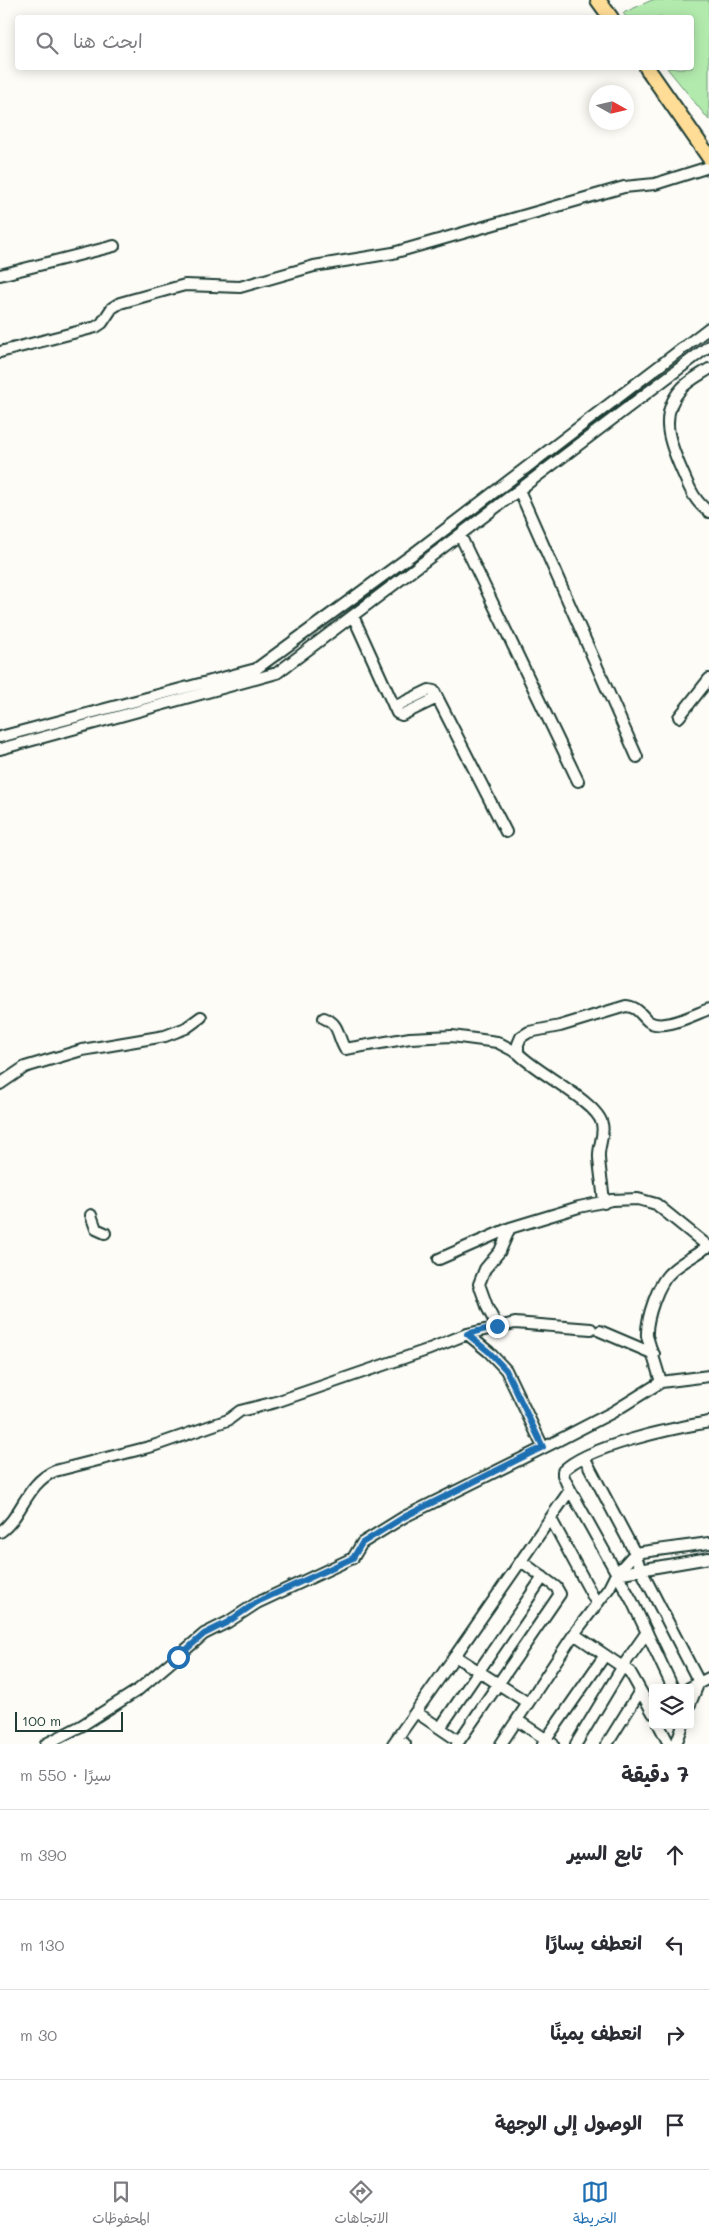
<!DOCTYPE html>
<html lang="ar">
<meta charset="utf-8">
<style>
body{margin:0;font-family:Mali,"Playpen Sans Arabic",sans-serif;background:#f7f7f7;color:#2b2b33;direction:rtl}
.controls{position:absolute;right:15px;bottom:15px;display:grid;overflow:hidden;border-radius:5px;box-shadow:0 2px 12px #0003}
.controls button{width:45px;height:45px;display:grid;place-items:center;padding:0;border:0;border-bottom:1px solid #e1e1e2;background:#fff;color:#2b2b33;font:25px sans-serif}
.compass{position:absolute;left:589px;top:85px;width:45px;height:45px;border-radius:50%;background:#fff;box-shadow:0 2px 12px #0003;rotate:98deg}
.scale{position:absolute;left:15px;bottom:12px;width:108px;box-sizing:border-box;padding-left:5px;border:2px solid #1f3d34;border-top:0;font-size:14px;line-height:18px;white-space:nowrap;color:#1f3d34;-webkit-text-stroke:4px #fdfcf7;paint-order:stroke}
.stop{position:absolute;width:15px;height:15px;margin:-11px;border:4px solid #1f6fb2;border-radius:50%;background:#fff}
.stop.end{background:#1f6fb2;border-color:#fff;box-shadow:0 1px 5px #0008}
.list{margin:0;padding:0;list-style:none}
h2{display:flex;justify-content:space-between;align-items:center;height:65px;margin:0;padding:0 20px;font-size:21px}
h2 small{font-size:16px;font-weight:400;color:#7c7c81}
.list li{display:grid;grid-template-columns:32px 1fr auto;gap:15px;align-items:center;box-sizing:border-box;height:90px;padding:0 20px;border-top:1px solid #e1e1e2}
.list b{display:block;font-size:19px;white-space:nowrap}
.list em{font-size:16px;font-style:normal;color:#7c7c81}
.icon{flex:none;width:28px;height:28px;fill:none;stroke:currentColor;stroke-width:2;stroke-linecap:round;stroke-linejoin:round}
.map{position:relative;flex:none;width:709px;height:1744px;overflow:hidden;direction:ltr}
.search{position:absolute;background:#fff;box-shadow:0 2px 12px #0003;left:15px;right:15px;top:15px;height:55px;display:flex;align-items:center;gap:12px;box-sizing:border-box;padding:0 18px;border-radius:5px;color:#7c7c81;font-size:19px}
.sheet{height:425px;background:#fff}
nav{display:flex;justify-content:space-around;align-items:center;box-sizing:border-box;height:70px;border-top:1px solid #e1e1e2;background:#fff;font-size:14px;color:#7c7c81}
nav a{display:grid;justify-items:center;gap:2px}
nav .on{color:#1f6fb2}
.map>svg:first-child{display:block}
.green{fill:#b2eaad;stroke:#689470}
.lines{fill:none;stroke-linecap:round;stroke-linejoin:round}
.minor-casing{stroke:#1f3d34;stroke-width:14}
.major-casing{stroke:#1f3d34;stroke-width:18}
.minor{stroke:#fdfcf7;stroke-width:10}
.major{stroke:#ffdd96;stroke-width:14}
.route{stroke:#1f6fb2;stroke-width:6}
</style>
<div class="map">
<svg width="709" height="1744" viewBox="0 0 709 1744">
<rect width="100%" height="100%" fill="#fdfcf7"/>
<filter id="ink" filterUnits="userSpaceOnUse"><feTurbulence type="fractalNoise" baseFrequency=".02" numOctaves="2"/><feDisplacementMap in="SourceGraphic" scale="10" xChannelSelector="R" yChannelSelector="G"/><feConvolveMatrix kernelMatrix="1 2 1 2 8 2 1 2 1" color-interpolation-filters="sRGB"/></filter>
<g filter="url(#ink)">
<path class="green" d="M652,0H709V120L667,68H692V18L626,17L623,13Z"/>
<g class="lines">
<g class="minor-casing">
<path id="minor" d="M0,275L114,246
M0,352L96,327L102,323L112,308L120,303L163,291L185,285L240,287L314,266L393,253L624,187L655,184L709,167
M709,369C700,375 688,381 681,389C658,415 670,444 682,471C689,487 694,501 709,512
M519,490L637,757
M460,535L578,781
M353,616L397,713L402,715L437,698
M394,707L429,690L434,691L506,832
M679,717L709,679
M0,737L256,669L417,551L709,328
M0,749L277,673L709,346
M324,1018C340,1024 337,1036 345,1049L410,1038L452,1036L497,1042L518,1053
M0,1084L25,1067L82,1050L165,1036L186,1028L201,1017
M604,1203C603,1188 600,1173 599,1158C598,1146 605,1135 602,1124C598,1102 535,1072 518,1053V1044L521,1037L529,1032L560,1026L626,1006C638,1007 640,1014 648,1021C662,1032 695,1014 709,1009
M91,1215L96,1229L105,1233
M439,1259L510,1228
M497,1326L488,1309L479,1284L485,1269L500,1251L510,1228L579,1207L612,1200L638,1199L656,1204L709,1247
M600,1331L654,1354
M467,1334L489,1352L506,1370L543,1447
M661,1382L647,1336C646,1319 658,1282 672,1271C683,1261 697,1255 708,1246
M584,1457L635,1553L640,1568L699,1682L690,1704
M551,1519L597,1604
M0,1532C22,1517 26,1483 55,1471L153,1446L228,1420L240,1411L276,1402L427,1350L467,1334L515,1323L591,1329
M616,1574L709,1558
M574,1634L630,1672L653,1713
M673,1688L632,1601L567,1484L563,1475V1471C587,1446 674,1428 709,1422
M689,1688L709,1678
M528,1703L455,1656L570,1490
M416,1712L459,1741
M517,1720L553,1744
M659,1725L669,1744
M440,1728L543,1577
M397,1738L405,1744
M46,1744L81,1726L138,1690L204,1634L228,1622L257,1603L353,1558L362,1543L404,1517L559,1440L613,1412L661,1382L709,1376
M393,1744L455,1656
M457,1744L560,1594L556,1587L521,1561
M501,1744L574,1634L609,1588L616,1574L635,1553L709,1543
M543,1744L605,1655
M576,1744L623,1666L647,1632
M607,1744L640,1691
M676,1744L683,1725"/>
</g>
<g class="major-casing">
<path id="major" d="M598,0L611,18
M647,68L709,157"/>
</g>
<use href="#minor" class="minor"/>
<use href="#major" class="major"/>
</g>
</g>
<g class="lines" filter="url(#ink)">
<path class="route" d="M178,1657L204,1634L228,1622L257,1602L353,1558L362,1543L404,1517L543,1447L506,1370L489,1352L467,1334L497,1326"/>
</g>
</svg>
<div class="controls">
<button><svg class="icon" aria-label="layers" viewBox="0 0 24 24"><path d="M12 4l9 5-9 5-9-5zM3 14l9 5 9-5"/></svg></button>
</div>
<svg class="compass" viewBox="-18 -18 36 36"><path d="M0-13l5 13h-10z" fill="#e53935"/><path d="M0 13l5-13h-10z" fill="#7c7c81"/></svg>
<div class="scale">100 m</div>
<div class="stop" style="left:178px;top:1657px"></div>
<div class="stop end" style="left:497px;top:1326px"></div>
<div class="search"><svg class="icon" aria-label="search" viewBox="0 0 24 24"><circle cx="10" cy="10" r="6"/><path d="M15 15l6 6"/></svg>ابحث هنا</div>
</div>
<section class="sheet">
<h2>7 دقيقة<small>سيرًا · 550 m</small></h2>
<ul class="list">
<li><svg class="icon" aria-label="ahead" viewBox="0 0 24 24"><path d="M12 20V5M6 11l6-6 6 6"/></svg><div><b>تابع السير</b></div><em>390 m</em></li>
<li><svg class="icon" aria-label="left" viewBox="0 0 24 24"><path d="M17 20v-9H6M10 6l-5 5 5 5"/></svg><div><b>انعطف يسارًا</b></div><em>130 m</em></li>
<li><svg class="icon" aria-label="right" viewBox="0 0 24 24"><path d="M7 20v-9h11M14 6l5 5-5 5"/></svg><div><b>انعطف يمينًا</b></div><em>30 m</em></li>
<li><svg class="icon" aria-label="arrive" viewBox="0 0 24 24"><path d="M6 21V4h12l-3 4 3 4H6"/></svg><div><b>الوصول إلى الوجهة</b></div></li>
</ul>
</section>
<nav>
<a class="on"><svg class="icon" aria-label="map" viewBox="0 0 24 24"><path d="M3 6l6-2 6 2 6-2v14l-6 2-6-2-6 2zM9 4v14M15 6v14"/></svg>الخريطة</a>
<a><svg class="icon" aria-label="directions" viewBox="0 0 24 24"><path d="M12 3l9 9-9 9-9-9zM9 14v-3h6M13 9l2 2-2 2"/></svg>الاتجاهات</a>
<a><svg class="icon" aria-label="saved" viewBox="0 0 24 24"><path d="M7 4h10v16l-5-4-5 4z"/></svg>المحفوظات</a>
</nav>
